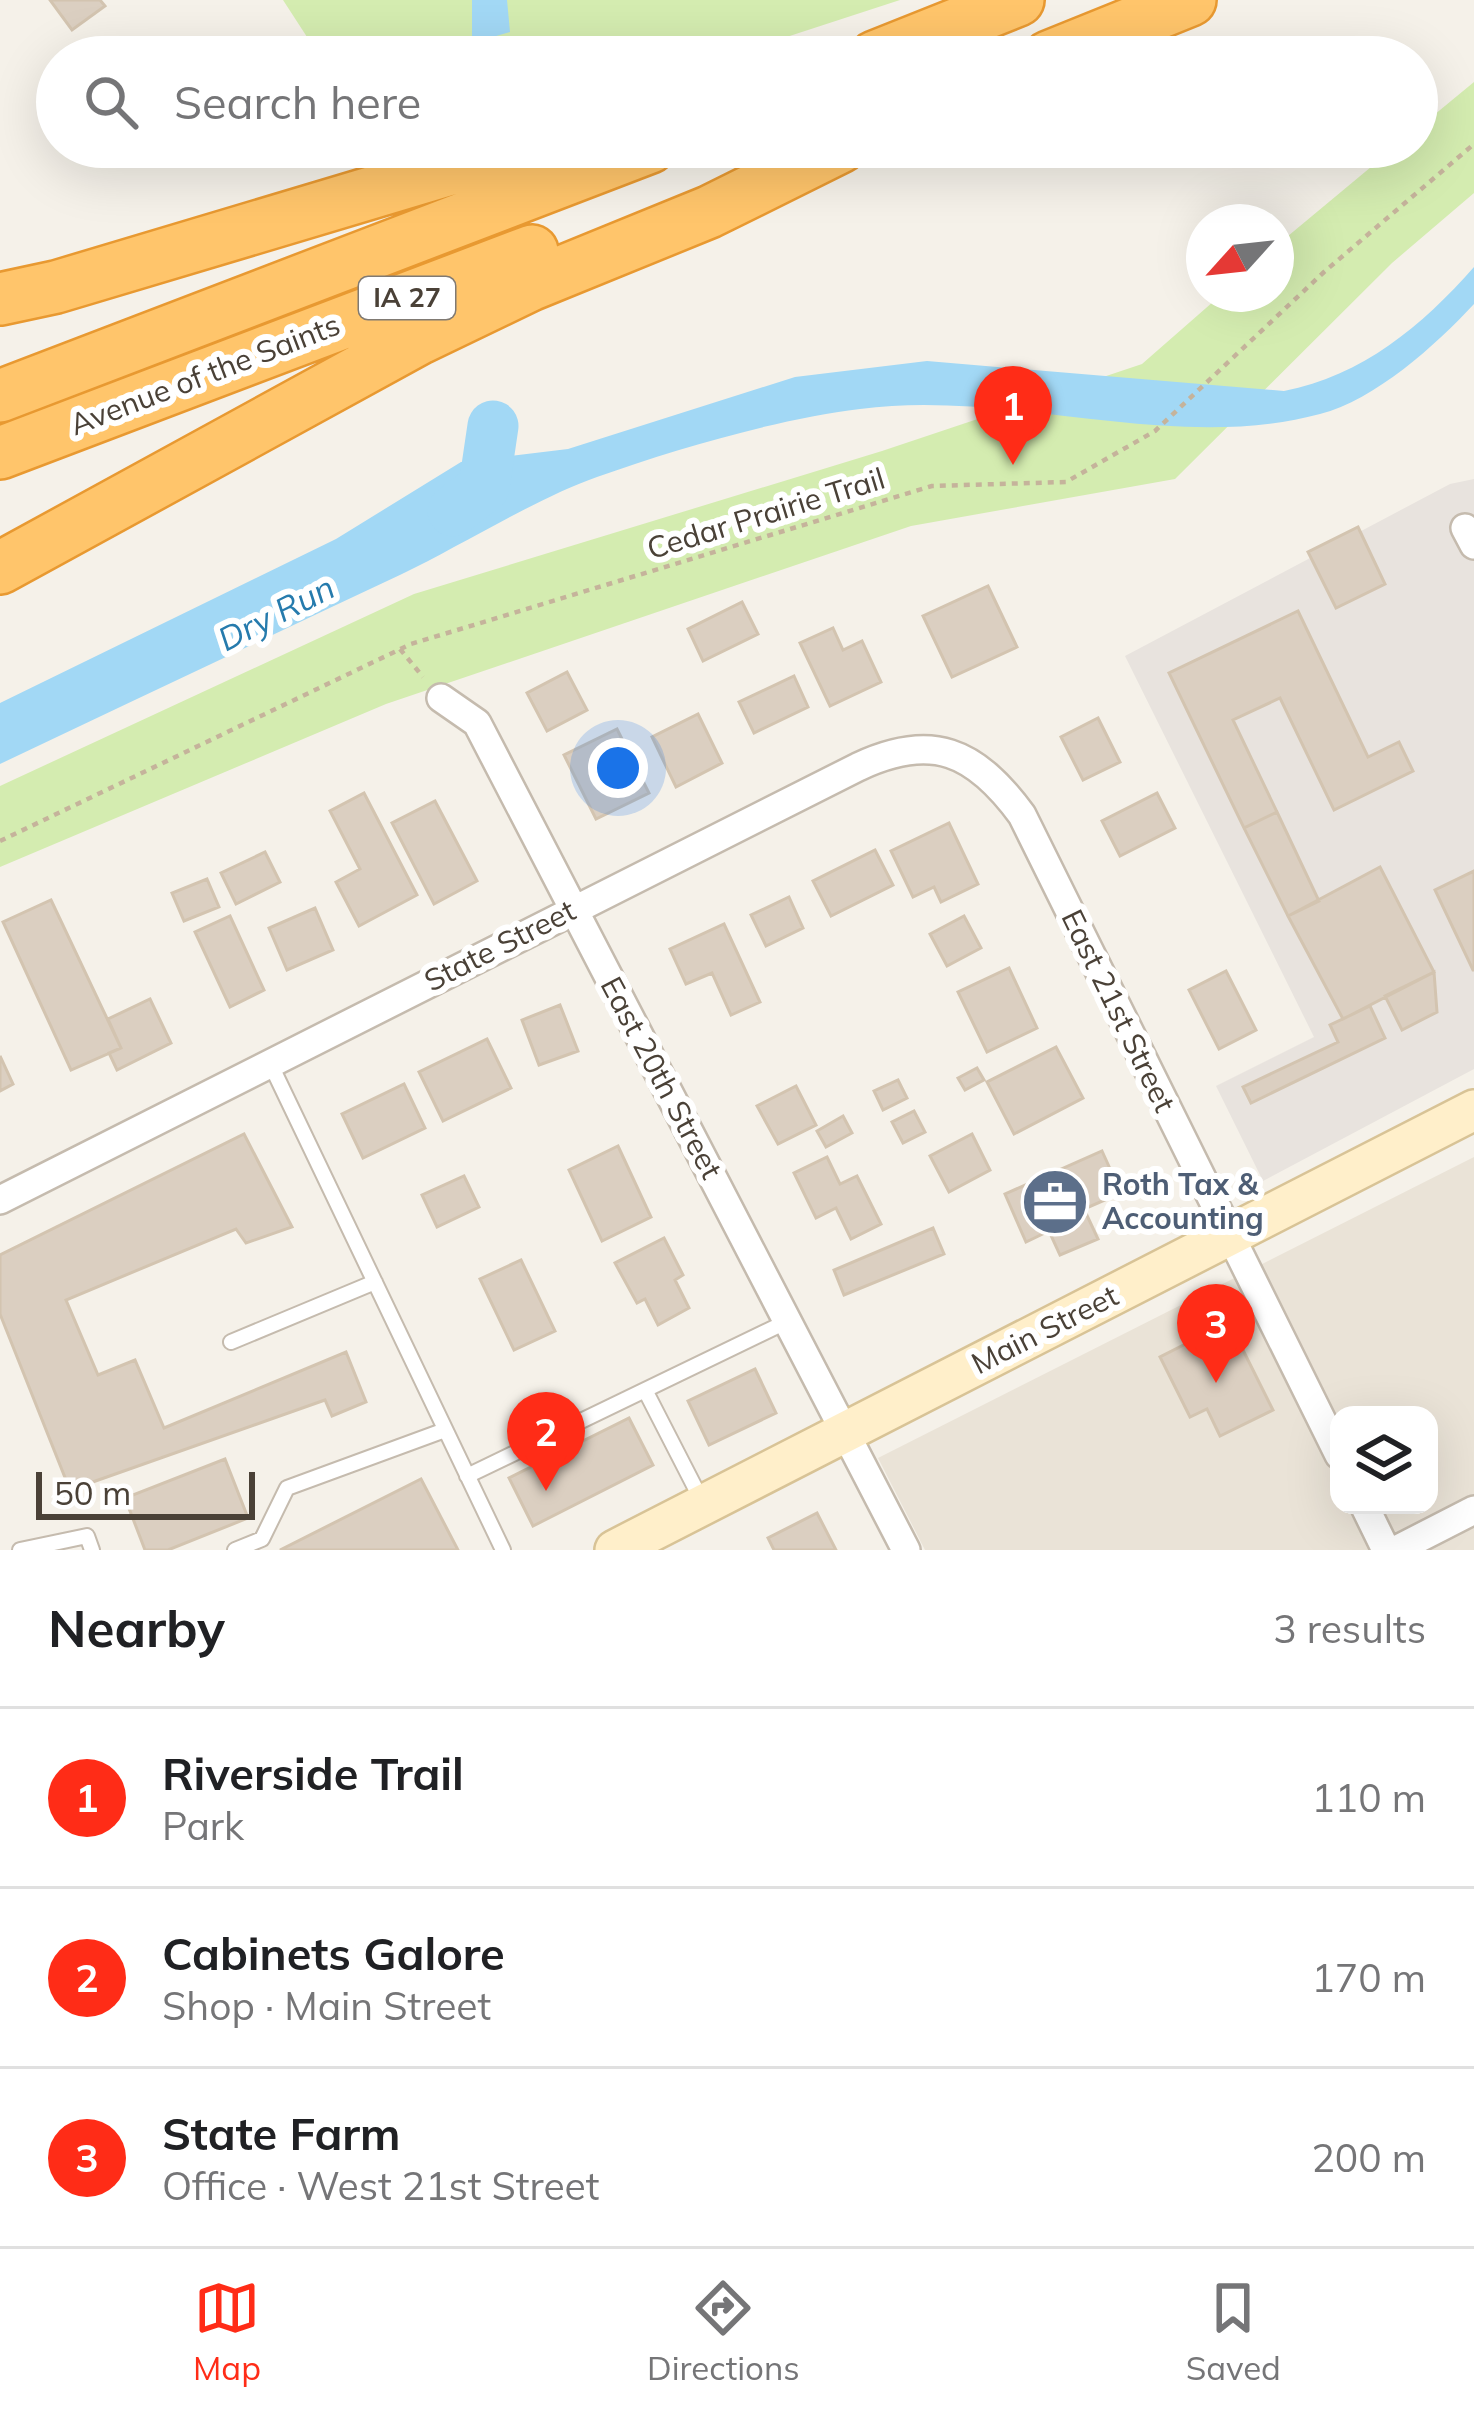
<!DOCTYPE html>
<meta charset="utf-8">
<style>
body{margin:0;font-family:Mulish,sans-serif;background:#f6f6f6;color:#202124}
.controls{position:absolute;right:36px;bottom:36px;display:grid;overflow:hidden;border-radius:24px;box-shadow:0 12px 48px #0002}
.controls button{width:108px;height:108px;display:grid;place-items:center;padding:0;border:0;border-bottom:3px solid #e0e0e0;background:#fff;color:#202124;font:60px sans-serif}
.compass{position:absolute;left:1186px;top:204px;width:108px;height:108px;border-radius:50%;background:#fff;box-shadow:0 12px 48px #0002;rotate:243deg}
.scale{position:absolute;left:36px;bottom:30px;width:219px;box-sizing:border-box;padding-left:12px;border:6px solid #4a4137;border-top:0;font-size:33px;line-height:42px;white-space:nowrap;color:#4a4137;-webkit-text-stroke:9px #fff;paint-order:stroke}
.you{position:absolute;left:618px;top:768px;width:42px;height:42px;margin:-30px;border:9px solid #fff;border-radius:50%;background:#1a73e8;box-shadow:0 0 0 18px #1a73e833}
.badge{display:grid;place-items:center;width:78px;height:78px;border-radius:50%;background:#ff2c17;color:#fff;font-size:39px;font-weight:700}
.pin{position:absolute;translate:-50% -99px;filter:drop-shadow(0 3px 6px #0008)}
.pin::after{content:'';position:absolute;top:63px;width:42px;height:36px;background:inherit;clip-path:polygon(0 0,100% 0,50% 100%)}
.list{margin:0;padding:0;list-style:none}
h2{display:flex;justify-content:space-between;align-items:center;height:156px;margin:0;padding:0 48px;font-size:51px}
h2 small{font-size:39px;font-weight:400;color:#757577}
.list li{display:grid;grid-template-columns:78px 1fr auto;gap:36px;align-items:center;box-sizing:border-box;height:180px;padding:0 48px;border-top:3px solid #e0e0e0}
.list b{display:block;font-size:45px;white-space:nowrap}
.list p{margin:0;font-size:39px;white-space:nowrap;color:#757577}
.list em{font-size:39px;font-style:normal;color:#757577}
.icon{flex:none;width:66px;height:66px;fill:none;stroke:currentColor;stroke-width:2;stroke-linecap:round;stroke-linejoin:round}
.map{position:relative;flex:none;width:1474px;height:1550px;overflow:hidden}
.search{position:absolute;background:#fff;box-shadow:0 12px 48px #0002;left:36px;right:36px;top:36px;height:132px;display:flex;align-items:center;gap:30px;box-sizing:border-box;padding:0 42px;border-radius:66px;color:#757577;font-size:45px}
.sheet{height:696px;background:#fff}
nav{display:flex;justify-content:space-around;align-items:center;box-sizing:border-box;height:168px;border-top:3px solid #e0e0e0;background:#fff;font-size:33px;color:#757577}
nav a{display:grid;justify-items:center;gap:6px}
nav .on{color:#ff2c17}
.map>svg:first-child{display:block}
.residential{fill:#eae3d7;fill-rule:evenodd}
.industrial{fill:#e8e3de}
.green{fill:#d4ecb0}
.water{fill:#a2d8f5}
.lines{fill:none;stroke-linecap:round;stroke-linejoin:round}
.river{stroke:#a2d8f5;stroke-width:51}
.building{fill:#dbcfc1;stroke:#d3c4b0;stroke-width:3}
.service-casing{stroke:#c5bbae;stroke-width:18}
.minor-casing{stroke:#c5bbae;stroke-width:32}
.secondary-casing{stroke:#d8c396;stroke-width:44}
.motorway-casing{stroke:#e89931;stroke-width:56}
.path{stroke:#c5b39b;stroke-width:4.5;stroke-dasharray:6 6;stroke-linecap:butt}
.service{stroke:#fff;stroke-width:14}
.minor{stroke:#fff;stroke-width:27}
.secondary{stroke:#ffefca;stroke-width:39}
.motorway{stroke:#ffc56b;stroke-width:51}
.labels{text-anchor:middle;stroke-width:12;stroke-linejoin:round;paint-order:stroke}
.shield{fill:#fff;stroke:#807a73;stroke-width:3}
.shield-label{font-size:27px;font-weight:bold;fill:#4a4137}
.street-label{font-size:30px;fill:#4a4137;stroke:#fff}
.service-label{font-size:30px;font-weight:bold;fill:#4e5e75;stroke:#fff;text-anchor:start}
.water-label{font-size:33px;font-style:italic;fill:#267bad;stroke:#fff}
</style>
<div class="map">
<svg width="1474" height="1550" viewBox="0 0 1474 1550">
<rect width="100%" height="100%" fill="#f5f1e9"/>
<path class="residential" d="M1474,1157V1550H925L878,1458ZM1339,1415H1429V1505H1339Z"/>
<path class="industrial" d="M1474,479V1069L1263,1181L1216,1086L1314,1037L1125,656L1450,484Z"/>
<path class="green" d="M283,0H900L725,57H320Z
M1474,82V193L1392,263L1175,479L911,526L386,704L0,867V786L414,594L882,451L1142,364L1222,294H1276V246L1395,147H1417V129Z"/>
<path class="water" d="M472,0H507L510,32L472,43Z
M1474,267V304C1436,345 1375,400 1320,414C1171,454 1012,389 860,409C778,419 675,449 597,477C537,498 462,545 402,574C268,637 134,700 0,764V703L336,539L461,462L568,449L795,377L927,361L1284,391C1362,376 1422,326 1474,267Z"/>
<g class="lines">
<path class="river" d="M453,511L484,487L493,426"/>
</g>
<path class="building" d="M50,0H100L105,6L72,30Z
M1358,527L1385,584L1336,608L1308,552Z
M988,586L1017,647L952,677L923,616Z
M742,602L758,634L703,661L688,629Z
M1298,611L1368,757L1399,742L1413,771L1334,810L1280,698L1233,720L1277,812L1244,828L1169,673Z
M833,628L843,650L862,641L881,682L830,706L800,643Z
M567,672L587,710L547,731L527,693Z
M794,676L808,707L754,733L739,702Z
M698,714L722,763L676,787L652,737Z
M1098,718L1120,762L1083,780L1061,737Z
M617,729L649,793L596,819L564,755Z
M364,793L417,895L359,926L336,882L360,869L330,811Z
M1157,793L1175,828L1120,856L1102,821Z
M435,801L477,881L434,904L392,823Z
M1277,812L1319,901L1288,916L1244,828Z
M949,823L978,884L941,902L934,887L913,897L891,851Z
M875,850L893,885L831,916L813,881Z
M265,852L280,882L236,904L221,873Z
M1380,867L1434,972L1343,1019L1288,916Z
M1474,871V970H1473L1435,890Z
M207,879L219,907L184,921L172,893Z
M789,897L803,928L766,946L751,915Z
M51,900L121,1048L71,1070L3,922Z
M315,908L333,950L287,970L269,928Z
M230,916L264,990L230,1007L195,932Z
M964,916L981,948L947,966L930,934Z
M724,924L760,1002L731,1015L712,973L686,984L670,949Z
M1009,968L1037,1028L987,1052L958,992Z
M1226,971L1256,1030L1219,1049L1189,990Z
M1434,972L1437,1012L1402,1030L1385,996Z
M150,999L171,1043L117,1070L109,1053L121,1048L108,1019Z
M560,1005L578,1051L539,1065L522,1020Z
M1370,1006L1385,1038L1251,1103L1243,1087L1338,1042L1330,1025Z
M487,1039L511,1088L443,1121L419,1072Z
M1056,1047L1083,1098L1014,1134L987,1082Z
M0,1056L13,1084L0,1091Z
M977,1068L984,1080L965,1090L958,1078Z
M898,1080L907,1098L883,1110L874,1091Z
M404,1084L425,1128L363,1158L342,1114Z
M796,1086L816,1125L778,1144L757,1106Z
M914,1111L925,1132L903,1143L892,1122Z
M843,1116L852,1133L826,1147L817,1131Z
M244,1134L292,1227L246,1243L236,1229L66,1300L98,1375L135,1360L164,1428L346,1352L366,1402L332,1416L325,1400L70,1490L0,1314V1255Z
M972,1134L990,1170L949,1192L930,1156Z
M618,1146L651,1217L602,1241L569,1170Z
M1102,1151L1121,1193L1084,1209L1098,1239L1060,1255L1049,1231L1026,1242L1005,1194Z
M827,1157L840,1184L857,1176L881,1224L851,1239L836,1208L816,1218L794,1173Z
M464,1176L479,1207L437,1227L422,1195Z
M933,1228L944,1254L844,1295L834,1270Z
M664,1238L683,1275L675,1280L689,1308L658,1325L645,1299L637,1303L615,1263Z
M521,1260L555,1331L514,1350L480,1279Z
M1229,1322L1273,1410L1220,1436L1207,1409L1190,1417L1160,1357Z
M755,1369L776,1413L709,1445L688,1401Z
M629,1418L653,1465L533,1526L509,1478Z
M225,1459L248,1518L168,1550H145L125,1498Z
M421,1479L458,1550H280Z
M817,1513L836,1550H774L768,1538Z"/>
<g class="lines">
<g class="service-casing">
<path id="service" d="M270,1063L503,1550
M231,1342L375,1282
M645,1390L703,1503
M467,1476L788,1321
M20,1550L87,1536L92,1550
M235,1550L262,1539L287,1488L445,1430"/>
</g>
<g class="minor-casing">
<path id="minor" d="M1465,528L1474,545
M441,698L477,723L906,1550
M0,1200L858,767C932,732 975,751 1022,815L1339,1455
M1364,1505L1386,1550
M1396,1550L1474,1510"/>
</g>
<g class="secondary-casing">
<path id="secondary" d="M615,1550L1474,1110"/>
</g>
<g class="motorway-casing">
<path id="motorway" d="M875,57L1018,0
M1049,57L1190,0
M0,299L56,287L524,147
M0,396L650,147
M0,453L532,251
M0,568L420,338L530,285L709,212L840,147"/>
</g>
<path class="path" d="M400,649L423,677
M0,841L411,644L932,486L1066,482L1155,431L1324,272L1474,144"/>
<use href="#service" class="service"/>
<use href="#minor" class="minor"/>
<use href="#secondary" class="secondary"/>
<use href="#motorway" class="motorway"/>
</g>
<defs>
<g id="office-disc" transform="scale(3.45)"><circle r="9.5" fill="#5c6f8a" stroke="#fff"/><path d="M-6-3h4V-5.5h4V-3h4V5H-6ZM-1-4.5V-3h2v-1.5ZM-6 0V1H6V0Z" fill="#fff"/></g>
</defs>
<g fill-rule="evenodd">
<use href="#office-disc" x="1055" y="1202"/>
</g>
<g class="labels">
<rect class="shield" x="359" y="277" width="96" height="42" rx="9"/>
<g class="shield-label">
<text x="407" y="307">IA 27</text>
</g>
<g class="street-label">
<text transform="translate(205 375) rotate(-21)" y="10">Avenue of the Saints</text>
<text transform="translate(766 514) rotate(-17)" y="10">Cedar Prairie Trail</text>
<text transform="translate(500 946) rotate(-27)" y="10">State Street</text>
<text transform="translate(1118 1011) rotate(64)" y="10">East 21st Street</text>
<text transform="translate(661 1078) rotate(62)" y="10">East 20th Street</text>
<text transform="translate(1045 1330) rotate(-27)" y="10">Main Street</text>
</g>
<g class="service-label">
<text x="1102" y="1195">Roth Tax &amp;<tspan x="1102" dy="34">Accounting</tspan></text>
</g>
<g class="water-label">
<text transform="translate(276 613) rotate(-27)" y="12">Dry Run</text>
</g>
</g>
</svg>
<div class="controls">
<button><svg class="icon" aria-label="layers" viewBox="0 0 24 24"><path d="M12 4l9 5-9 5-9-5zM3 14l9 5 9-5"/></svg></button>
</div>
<svg class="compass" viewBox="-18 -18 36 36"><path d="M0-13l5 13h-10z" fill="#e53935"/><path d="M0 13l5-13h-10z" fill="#757577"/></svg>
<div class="scale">50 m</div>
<div class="you"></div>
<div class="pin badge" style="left:1013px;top:465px">1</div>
<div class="pin badge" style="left:546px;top:1491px">2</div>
<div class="pin badge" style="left:1216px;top:1383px">3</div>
<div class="search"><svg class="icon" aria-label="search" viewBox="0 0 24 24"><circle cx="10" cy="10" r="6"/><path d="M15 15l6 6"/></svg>Search here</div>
</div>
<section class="sheet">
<h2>Nearby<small>3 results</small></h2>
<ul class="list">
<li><span class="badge">1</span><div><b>Riverside Trail</b><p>Park</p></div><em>110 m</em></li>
<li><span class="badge">2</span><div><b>Cabinets Galore</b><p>Shop · Main Street</p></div><em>170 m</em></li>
<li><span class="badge">3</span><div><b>State Farm</b><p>Office · West 21st Street</p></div><em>200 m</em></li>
</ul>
</section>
<nav>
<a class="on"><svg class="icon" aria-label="map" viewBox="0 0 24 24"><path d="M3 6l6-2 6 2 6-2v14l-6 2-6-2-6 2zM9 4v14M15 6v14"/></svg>Map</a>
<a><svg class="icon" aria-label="directions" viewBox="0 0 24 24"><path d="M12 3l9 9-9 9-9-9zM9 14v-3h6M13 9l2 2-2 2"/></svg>Directions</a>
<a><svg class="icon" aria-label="saved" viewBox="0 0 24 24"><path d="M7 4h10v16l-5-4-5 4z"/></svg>Saved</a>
</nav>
